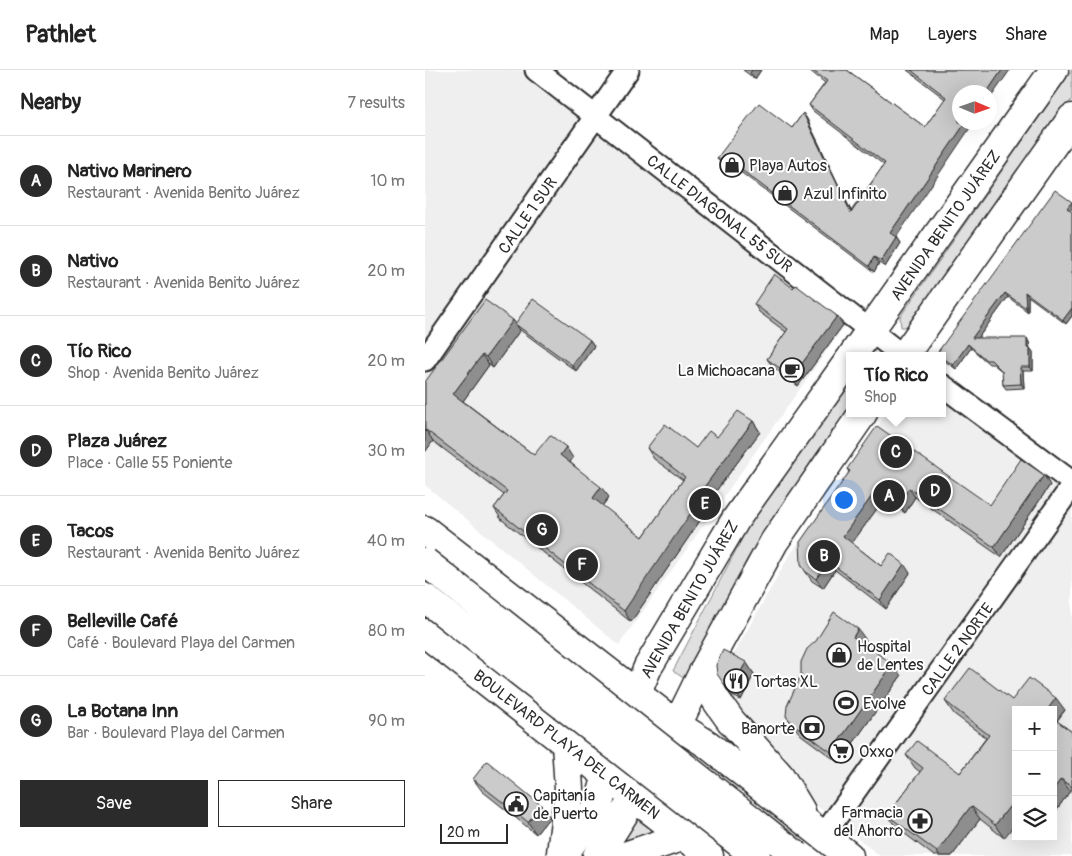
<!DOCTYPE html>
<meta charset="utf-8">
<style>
body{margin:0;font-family:Pangolin,sans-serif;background:#f6f6f6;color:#222}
.controls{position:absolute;right:15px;bottom:15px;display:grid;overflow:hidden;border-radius:0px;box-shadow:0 5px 20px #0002}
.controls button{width:45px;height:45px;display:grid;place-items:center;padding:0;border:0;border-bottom:1px solid #e0e0e0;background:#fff;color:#222;font:25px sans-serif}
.compass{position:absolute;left:527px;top:15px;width:45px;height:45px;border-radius:50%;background:#fff;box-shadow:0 5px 20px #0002;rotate:92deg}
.scale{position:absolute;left:15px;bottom:12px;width:68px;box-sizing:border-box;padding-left:5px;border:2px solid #2b2b2b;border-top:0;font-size:14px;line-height:18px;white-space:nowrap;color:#2b2b2b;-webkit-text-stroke:4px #fff;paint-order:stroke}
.you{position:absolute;left:418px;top:429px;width:18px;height:18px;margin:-12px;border:4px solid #fff;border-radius:50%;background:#1a73e8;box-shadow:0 0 0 8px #1a73e833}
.badge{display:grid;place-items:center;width:32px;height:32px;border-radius:50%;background:#2b2b2b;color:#fff;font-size:16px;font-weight:700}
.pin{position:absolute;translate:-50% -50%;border:2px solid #fff;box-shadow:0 1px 5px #0006}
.popup{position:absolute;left:421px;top:282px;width:100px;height:65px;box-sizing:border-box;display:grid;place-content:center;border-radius:0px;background:#fff;filter:drop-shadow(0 1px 4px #0005);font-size:16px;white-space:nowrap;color:#767676}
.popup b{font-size:19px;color:#222}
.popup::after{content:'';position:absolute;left:50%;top:100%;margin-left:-10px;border:10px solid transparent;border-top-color:#fff}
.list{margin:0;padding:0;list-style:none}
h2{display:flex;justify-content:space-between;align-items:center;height:65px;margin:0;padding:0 20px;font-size:21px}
h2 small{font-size:16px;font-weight:400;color:#767676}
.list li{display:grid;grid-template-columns:32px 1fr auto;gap:15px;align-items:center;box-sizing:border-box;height:90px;padding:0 20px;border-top:1px solid #e0e0e0}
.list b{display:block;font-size:19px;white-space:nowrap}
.list p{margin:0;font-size:16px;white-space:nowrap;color:#767676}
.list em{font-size:16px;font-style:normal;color:#767676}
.actions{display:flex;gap:10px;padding:15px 20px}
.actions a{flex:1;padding:11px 0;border:1px solid #2b2b2b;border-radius:0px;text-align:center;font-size:18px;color:#2b2b2b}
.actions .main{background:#2b2b2b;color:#fff}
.icon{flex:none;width:28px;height:28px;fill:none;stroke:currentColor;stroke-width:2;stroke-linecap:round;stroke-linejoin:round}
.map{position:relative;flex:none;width:647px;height:786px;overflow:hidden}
header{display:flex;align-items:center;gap:30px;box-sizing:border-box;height:70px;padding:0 25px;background:#fff;border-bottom:1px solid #e0e0e0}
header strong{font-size:24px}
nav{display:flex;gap:28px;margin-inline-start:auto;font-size:18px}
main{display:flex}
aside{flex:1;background:#fff}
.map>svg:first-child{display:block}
.built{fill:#efefef;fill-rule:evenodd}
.green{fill:#e0e0e0;stroke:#868686}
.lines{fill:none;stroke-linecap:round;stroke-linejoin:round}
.street-casing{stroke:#2b2b2b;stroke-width:25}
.secondary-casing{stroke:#2b2b2b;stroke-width:31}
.street{stroke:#fff;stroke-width:21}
.secondary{stroke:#fff;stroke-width:28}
.highway-bridge-casing{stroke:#2b2b2b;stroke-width:31;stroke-linecap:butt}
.highway-bridge{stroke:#fff;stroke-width:28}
.wall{fill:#afafaf;stroke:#2b2b2b}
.shaded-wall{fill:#8e8e8e;stroke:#2b2b2b}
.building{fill:#cbcbcb;stroke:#2b2b2b}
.labels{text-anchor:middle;stroke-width:4;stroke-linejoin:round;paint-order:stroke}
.poi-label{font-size:16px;fill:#2b2b2b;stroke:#fff;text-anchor:start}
.street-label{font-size:16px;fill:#2b2b2b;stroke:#fff}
</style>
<header>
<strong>Pathlet</strong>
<nav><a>Map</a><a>Layers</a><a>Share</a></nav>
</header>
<main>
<aside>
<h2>Nearby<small>7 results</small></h2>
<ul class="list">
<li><span class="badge">A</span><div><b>Nativo Marinero</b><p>Restaurant · Avenida Benito Juárez</p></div><em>10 m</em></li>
<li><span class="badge">B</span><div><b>Nativo</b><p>Restaurant · Avenida Benito Juárez</p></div><em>20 m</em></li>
<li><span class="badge">C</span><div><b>Tío Rico</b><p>Shop · Avenida Benito Juárez</p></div><em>20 m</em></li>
<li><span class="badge">D</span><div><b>Plaza Juárez</b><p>Place · Calle 55 Poniente</p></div><em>30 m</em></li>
<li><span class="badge">E</span><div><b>Tacos</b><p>Restaurant · Avenida Benito Juárez</p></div><em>40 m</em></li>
<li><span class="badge">F</span><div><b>Belleville Café</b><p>Café · Boulevard Playa del Carmen</p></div><em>80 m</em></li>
<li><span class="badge">G</span><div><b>La Botana Inn</b><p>Bar · Boulevard Playa del Carmen</p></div><em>90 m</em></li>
</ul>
<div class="actions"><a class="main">Save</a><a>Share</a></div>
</aside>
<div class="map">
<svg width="647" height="786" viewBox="0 0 647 786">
<rect width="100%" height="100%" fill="#fff"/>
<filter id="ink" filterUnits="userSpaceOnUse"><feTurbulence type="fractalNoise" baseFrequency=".02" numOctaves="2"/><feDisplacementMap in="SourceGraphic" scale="10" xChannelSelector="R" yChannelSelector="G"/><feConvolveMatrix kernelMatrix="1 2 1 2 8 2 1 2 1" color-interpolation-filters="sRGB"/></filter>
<g filter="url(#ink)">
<path class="built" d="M0,0H95L422,252L194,575L0,415Z
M517,325L647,425V786H455L383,729L290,618L361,491L462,343H517ZM591,640H628V767H591Z"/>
<path class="green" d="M647,0V29L487,257H476L475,247Z
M425,312V338L391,384L323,488L260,609L248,601L323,457L378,376Z
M210,748L231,763L190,777Z"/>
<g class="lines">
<g class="street-casing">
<path id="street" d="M111,0L478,286
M0,290L203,0
M517,315L647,412
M398,766L647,416"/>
</g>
<g class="secondary-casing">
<path id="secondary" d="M427,286L629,0
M479,286L647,48
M0,460L252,655L282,674L424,786
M0,563L284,786
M281,596L286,621L291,630L306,651L355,706L376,741
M136,783L144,719L141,673
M138,786L174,733L194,664L223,597L311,449L425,289
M172,786L209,728L252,655L281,596L349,472L438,343
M200,786L259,766"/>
</g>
<use href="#street" class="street"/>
<use href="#secondary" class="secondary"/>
<g class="highway-bridge-casing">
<path id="highway-bridge" d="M0,492L372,786
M0,528L331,786"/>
</g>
<use href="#highway-bridge" class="highway-bridge"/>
</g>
<path class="wall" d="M318,0H336L330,9Z
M384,0H422L500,57L520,29L482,0H539L471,167L475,173L460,197L454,193L449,202L314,101L311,105L296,94L292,88L367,58L378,43L382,49L426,141L459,95L388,41L384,35L400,13Z
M645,141L647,142V246L641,254L603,226V242L583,227L553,268L604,272L605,278L608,282V301H598L599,318L581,319L578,315V302L568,294H564L546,278L531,299L517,289V286H514L512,283Z
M368,218L412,246L418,255L373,316L348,297L342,289L361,262L334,242L329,234Z
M88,250L90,254L165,270L169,276L151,301L95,260L68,298L64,295L38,331L109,385L148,388L145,392L184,427L177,436L218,467L258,410L229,389L222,378H271L292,367L328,351L335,362L285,429L287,433L206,552L76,449L69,438L79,425L8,371L0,382V312Z
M422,399L565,435L625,415L576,487L490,427L480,443L459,429L427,473L456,496L485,503L461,539L410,500L398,518L387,511L380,501L424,402Z
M441,570L438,574L476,606L414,693L375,664L361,646Z
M321,592L329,604L316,630L307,626L299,614Z
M587,630L640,640L632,651L647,662V723L645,721L630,742L628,741V640L579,768L555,749L527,786H509L471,757L462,745L495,702L490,698L481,685L535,703L561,668L529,644L520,631Z
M48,709L125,747L111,764L57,721Z"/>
<path class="shaded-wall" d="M327,0H336L330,9L325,3Z
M577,0H585L564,30V22H562Z
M378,43L382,49L430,149L426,143Z
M541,52H549L470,169L465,163Z
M310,95L314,101L311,105L307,99Z
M647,132V139L644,142L642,138Z
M471,167L475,173L460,197L456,191Z
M449,187L454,193L449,202L444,196Z
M600,222L603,226V242L601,238Z
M580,223L583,227L550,272L547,268Z
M647,238V246L641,254L638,250Z
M412,246L418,255L373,316L367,307Z
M88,250L95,260L68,298L61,287Z
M602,268L604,272L605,282L602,278Z
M165,270L169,276L151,301L147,295Z
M543,274L546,278L531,299L528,295Z
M605,278L608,282V301L605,297Z
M57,285L64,295L36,334L28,324Z
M595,297L598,301L599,318L596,314Z
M328,351L335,362L285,429L287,433L206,552L199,541L277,420Z
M1,360L8,371L0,382V362Z
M141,377L148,388L143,395L135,385Z
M619,405L625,415L576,487L569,477Z
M176,417L184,427L175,439L168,428Z
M484,418L490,427L480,443L473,433Z
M452,419L459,429L425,476L418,466Z
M403,491L410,500L398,518L391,509Z
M479,494L485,503L461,539L455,530Z
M433,559L441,570L436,578L428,567Z
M321,592L329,604L316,630L307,618Z
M468,594L476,606L414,693L406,682Z
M631,628L640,640L629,654L628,653V640H622Z
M636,709L645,721L630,742L628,740V720Z
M591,728V753L579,768L570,755Z
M116,735L125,747L111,764L103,752Z
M546,736L555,749L527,786H514L512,782Z"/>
<path class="building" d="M387,0H422L500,57L521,27L486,0H577L562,22H534V52H541L465,163L471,167L456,191L449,187L444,196L310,95L307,99L292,88L334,33L367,58L378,43L426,143L460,93L384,35L402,11Z
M630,120L647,132L642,138L647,142V238L638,250L600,222L601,238L580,223L547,268H602V278H605V297H595L596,314L578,315L577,301L566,290H561L543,274L528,295L517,287V286H516L512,283Z
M349,204L368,218L371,215L412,246L367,307L342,289L363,259L329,234Z
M108,229L165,270L147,295L90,254Z
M60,230L88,250L61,287L57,285L28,324L109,385L125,365L141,377L135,385L176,417L168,428L218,467L260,407L222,378L240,354L271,378L284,361L292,367L313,341L328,351L277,420L280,422L199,541L69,438L82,421L1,360L0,362V312Z
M452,356L565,435L596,389L619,405L569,477L484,418L473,433L452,419L418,466L456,496L465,483L479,494L455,530L403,491L391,509L380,501L376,494L375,472L425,401L422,399Z
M409,542L433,559L428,567L468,594L406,682L367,653L361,646L362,636L376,605V592L382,579L391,571Z
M298,580L321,592L307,618L299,614L292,604L291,595Z
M545,598L587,630L604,608L631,628L622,640H591V728L570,755L546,736L512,782L462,745L498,698L481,685L492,671L535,703L564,665L520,631Z
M628,648L647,662V717L636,709L628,720Z
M62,691L116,735L103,752L48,709Z"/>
</g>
<defs>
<g id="shop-ring" transform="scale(1.25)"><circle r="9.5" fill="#fff" stroke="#2b2b2b" stroke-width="1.5"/><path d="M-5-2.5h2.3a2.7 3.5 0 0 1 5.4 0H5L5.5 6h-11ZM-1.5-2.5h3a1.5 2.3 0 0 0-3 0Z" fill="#2b2b2b"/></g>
<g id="cafe-ring" transform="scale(1.25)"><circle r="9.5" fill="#fff" stroke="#2b2b2b" stroke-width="1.5"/><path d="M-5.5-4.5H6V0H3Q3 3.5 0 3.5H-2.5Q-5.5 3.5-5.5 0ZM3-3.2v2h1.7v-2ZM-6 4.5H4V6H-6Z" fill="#2b2b2b"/></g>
<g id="restaurant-ring" transform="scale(1.25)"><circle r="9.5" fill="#fff" stroke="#2b2b2b" stroke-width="1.5"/><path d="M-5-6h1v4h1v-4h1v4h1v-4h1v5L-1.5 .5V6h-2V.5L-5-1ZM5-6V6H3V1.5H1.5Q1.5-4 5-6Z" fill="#2b2b2b"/></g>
<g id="stadium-ring" transform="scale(1.25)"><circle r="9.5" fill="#fff" stroke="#2b2b2b" stroke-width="1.5"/><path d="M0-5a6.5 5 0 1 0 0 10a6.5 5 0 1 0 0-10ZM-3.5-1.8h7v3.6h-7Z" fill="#2b2b2b"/></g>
<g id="bank-ring" transform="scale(1.25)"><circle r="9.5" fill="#fff" stroke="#2b2b2b" stroke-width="1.5"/><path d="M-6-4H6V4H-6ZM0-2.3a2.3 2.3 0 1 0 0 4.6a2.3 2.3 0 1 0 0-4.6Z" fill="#2b2b2b"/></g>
<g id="supermarket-ring" transform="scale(1.25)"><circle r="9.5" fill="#fff" stroke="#2b2b2b" stroke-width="1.5"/><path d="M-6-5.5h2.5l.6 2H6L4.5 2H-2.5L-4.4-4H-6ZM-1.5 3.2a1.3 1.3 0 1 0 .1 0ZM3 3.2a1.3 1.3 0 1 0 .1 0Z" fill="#2b2b2b"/></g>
<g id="civic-ring" transform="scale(1.25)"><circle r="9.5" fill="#fff" stroke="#2b2b2b" stroke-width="1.5"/><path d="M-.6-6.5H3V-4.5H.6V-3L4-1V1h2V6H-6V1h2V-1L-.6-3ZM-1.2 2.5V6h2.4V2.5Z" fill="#2b2b2b"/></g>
<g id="pharmacy-ring" transform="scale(1.25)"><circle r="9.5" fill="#fff" stroke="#2b2b2b" stroke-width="1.5"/><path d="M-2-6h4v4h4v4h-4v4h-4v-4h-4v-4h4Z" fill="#2b2b2b"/></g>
</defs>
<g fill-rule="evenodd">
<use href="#shop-ring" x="307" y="95"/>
<use href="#shop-ring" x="360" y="123"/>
<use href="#cafe-ring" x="367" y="300"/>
<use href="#shop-ring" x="414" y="585"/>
<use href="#restaurant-ring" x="311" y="611"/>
<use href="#stadium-ring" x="421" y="633"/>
<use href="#bank-ring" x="387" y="658"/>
<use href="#supermarket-ring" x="416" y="681"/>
<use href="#civic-ring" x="91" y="734"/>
<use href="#pharmacy-ring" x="495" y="751"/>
</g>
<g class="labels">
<g class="poi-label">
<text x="324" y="101">Playa Autos</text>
<text x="378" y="129">Azul Infinito</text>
<text x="350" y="306" text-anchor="end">La Michoacana</text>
<text x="432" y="582">Hospital<tspan x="432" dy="18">de Lentes</tspan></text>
<text x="328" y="617">Tortas XL</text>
<text x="438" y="639">Evolve</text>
<text x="370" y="664" text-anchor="end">Banorte</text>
<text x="434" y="687">Oxxo</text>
<text x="108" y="731">Capitanía<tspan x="108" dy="18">de Puerto</tspan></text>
<text x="478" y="748" text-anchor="end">Farmacia<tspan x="478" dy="18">del Ahorro</tspan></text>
</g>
<g class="street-label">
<text transform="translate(295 143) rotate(38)" y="6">CALLE DIAGONAL 55 SUR</text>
<text transform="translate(102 145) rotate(-55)" y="6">CALLE 1 SUR</text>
<text transform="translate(520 155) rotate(-55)" y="6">AVENIDA BENITO JUÁREZ</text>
<text transform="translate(264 529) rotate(-60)" y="6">AVENIDA BENITO JUÁREZ</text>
<text transform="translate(532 579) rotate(-54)" y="6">CALLE 2 NORTE</text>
<text transform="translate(142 674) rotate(38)" y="6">BOULEVARD PLAYA DEL CARMEN</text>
</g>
</g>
</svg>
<div class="controls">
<button>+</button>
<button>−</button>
<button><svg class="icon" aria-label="layers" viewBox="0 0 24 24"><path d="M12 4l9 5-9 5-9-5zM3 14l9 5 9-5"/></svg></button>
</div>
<svg class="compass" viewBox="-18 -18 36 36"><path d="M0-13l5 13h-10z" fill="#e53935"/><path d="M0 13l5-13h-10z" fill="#767676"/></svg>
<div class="scale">20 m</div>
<div class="you"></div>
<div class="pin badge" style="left:464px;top:426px">A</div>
<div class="pin badge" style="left:399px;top:486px">B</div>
<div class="pin badge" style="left:471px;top:382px">C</div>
<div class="popup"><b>Tío Rico</b>Shop</div>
<div class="pin badge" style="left:510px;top:421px">D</div>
<div class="pin badge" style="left:280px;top:434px">E</div>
<div class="pin badge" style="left:157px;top:495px">F</div>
<div class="pin badge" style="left:117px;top:460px">G</div>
</div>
</main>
